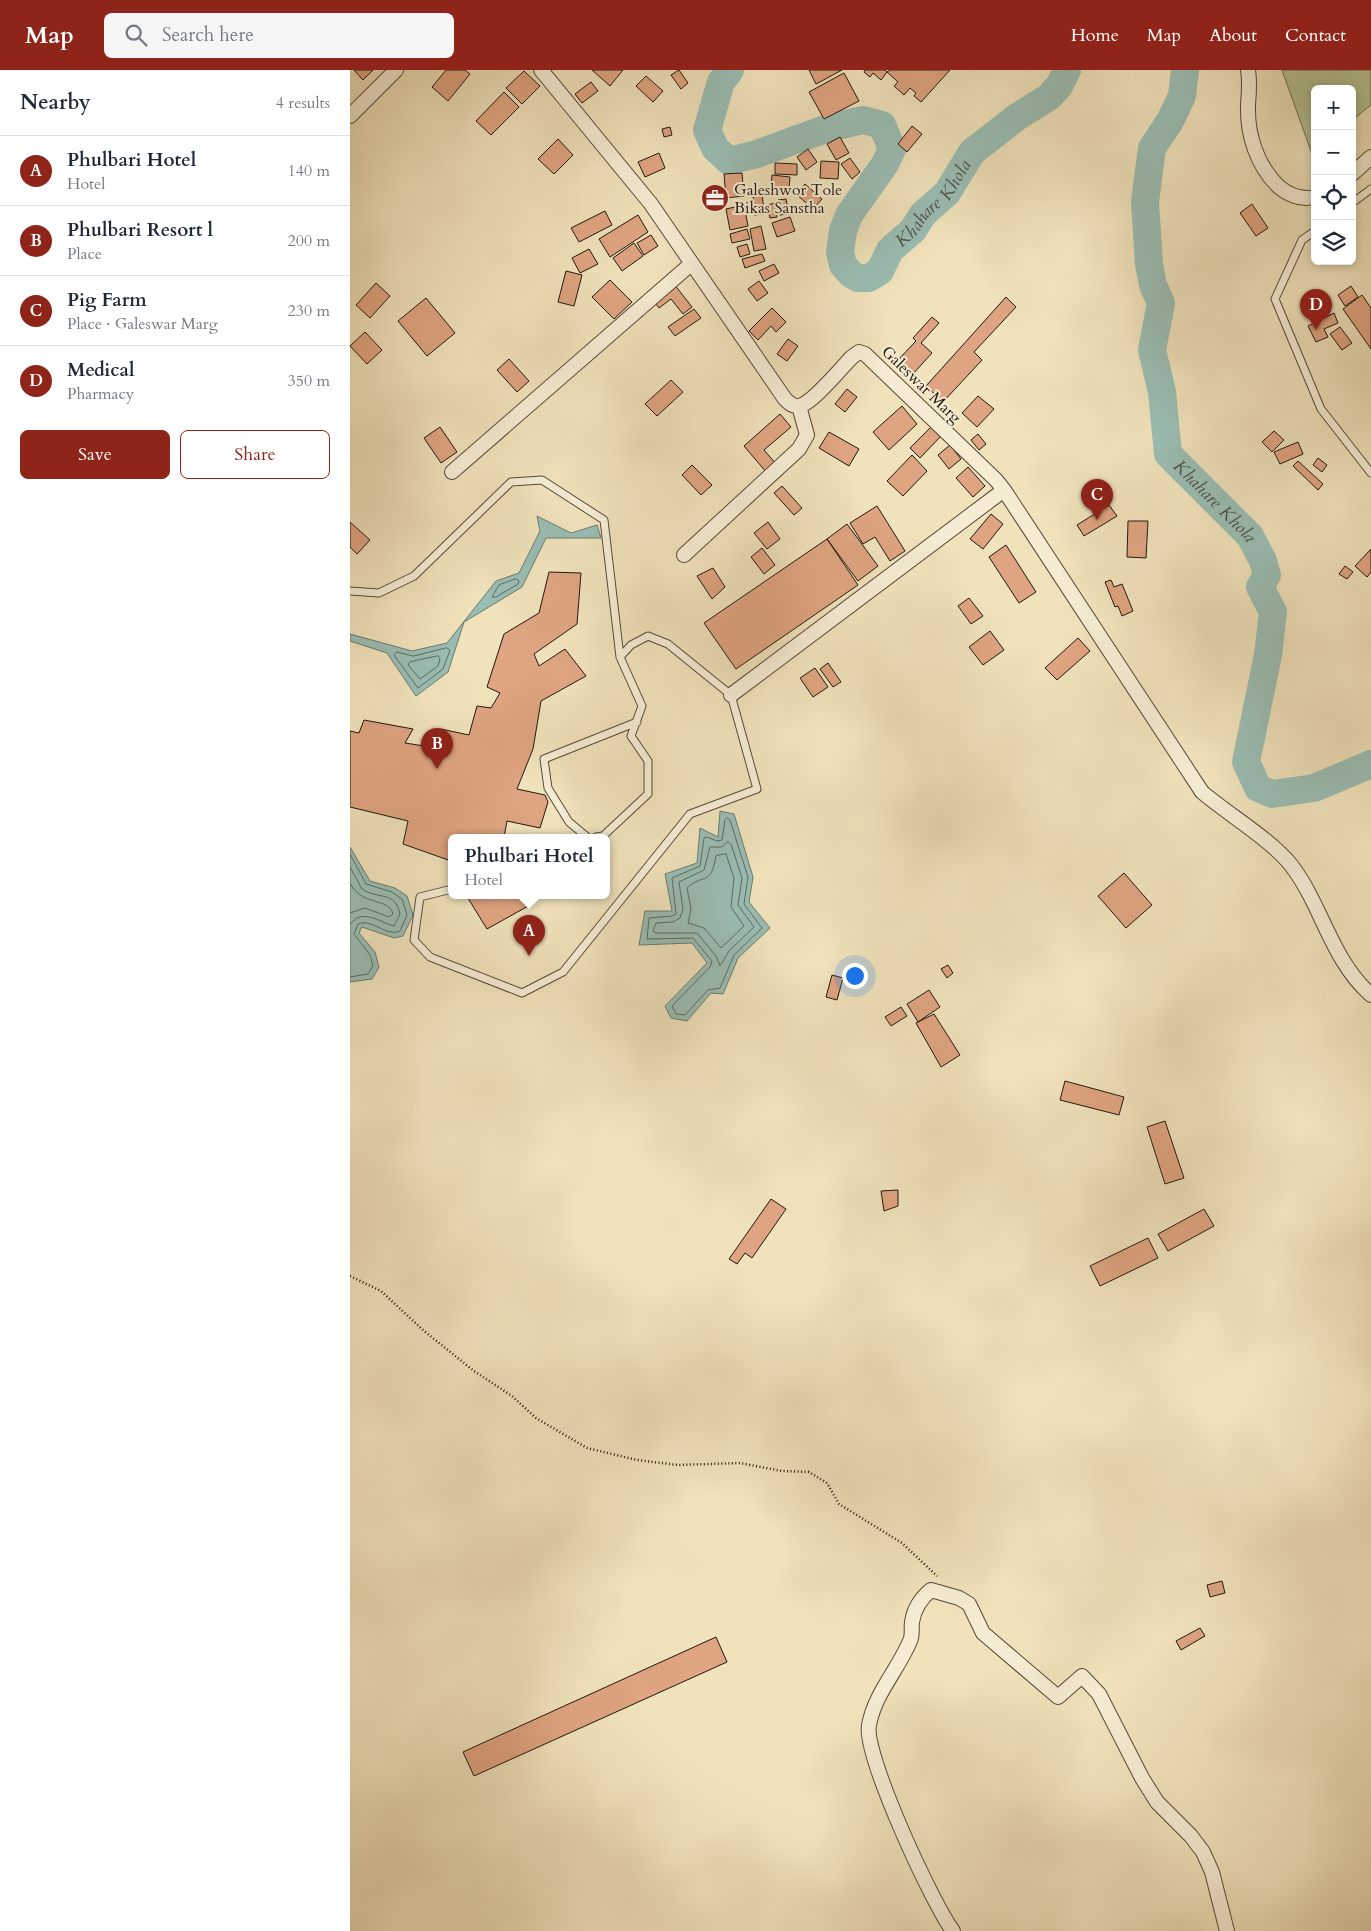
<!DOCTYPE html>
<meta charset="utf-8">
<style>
body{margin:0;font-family:Cardo,serif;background:#f6f6f7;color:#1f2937}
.controls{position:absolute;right:15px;top:15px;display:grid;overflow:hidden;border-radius:8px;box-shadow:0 2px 8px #0003}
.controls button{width:45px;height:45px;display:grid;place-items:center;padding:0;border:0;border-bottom:1px solid #e0e1e3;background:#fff;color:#1f2937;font:25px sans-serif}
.you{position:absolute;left:504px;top:905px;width:18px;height:18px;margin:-12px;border:4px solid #fff;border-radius:50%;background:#1a73e8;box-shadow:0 0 0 8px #1a73e833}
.badge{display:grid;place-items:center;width:32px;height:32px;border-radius:50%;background:#8f2418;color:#fff;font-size:16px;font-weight:700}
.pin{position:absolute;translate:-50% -41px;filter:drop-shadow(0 1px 2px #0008)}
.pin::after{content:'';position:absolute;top:26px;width:18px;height:15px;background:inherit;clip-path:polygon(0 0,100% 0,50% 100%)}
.popup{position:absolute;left:98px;top:764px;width:162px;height:65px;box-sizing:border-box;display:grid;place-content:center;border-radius:8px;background:#fff;filter:drop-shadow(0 1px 4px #0005);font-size:16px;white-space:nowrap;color:#747a83}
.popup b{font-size:19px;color:#1f2937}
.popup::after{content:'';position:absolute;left:50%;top:100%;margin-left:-10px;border:10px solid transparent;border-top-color:#fff}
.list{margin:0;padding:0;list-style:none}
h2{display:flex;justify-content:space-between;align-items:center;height:65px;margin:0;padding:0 20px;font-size:21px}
h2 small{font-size:16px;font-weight:400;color:#747a83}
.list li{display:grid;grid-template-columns:32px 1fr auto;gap:15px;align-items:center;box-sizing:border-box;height:70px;padding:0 20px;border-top:1px solid #e0e1e3}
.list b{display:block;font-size:19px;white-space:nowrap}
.list p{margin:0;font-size:16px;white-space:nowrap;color:#747a83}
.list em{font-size:16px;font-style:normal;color:#747a83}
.actions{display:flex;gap:10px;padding:15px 20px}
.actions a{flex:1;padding:11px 0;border:1px solid #8f2418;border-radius:8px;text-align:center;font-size:18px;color:#8f2418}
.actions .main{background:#8f2418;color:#fff}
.icon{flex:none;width:28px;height:28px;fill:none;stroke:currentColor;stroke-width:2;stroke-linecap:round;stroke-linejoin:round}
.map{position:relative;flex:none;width:1021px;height:1861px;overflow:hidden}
header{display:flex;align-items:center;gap:30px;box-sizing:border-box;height:70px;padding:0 25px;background:#8f2418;color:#fff}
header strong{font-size:24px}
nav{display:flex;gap:28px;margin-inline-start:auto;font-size:18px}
.search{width:350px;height:45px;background:#f6f6f7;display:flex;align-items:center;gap:12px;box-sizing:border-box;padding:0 18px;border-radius:8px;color:#747a83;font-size:19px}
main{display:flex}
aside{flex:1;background:#fff}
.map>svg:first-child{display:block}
.green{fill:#b5c493;stroke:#6a6e50}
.water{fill:#9abdb3;stroke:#697b71}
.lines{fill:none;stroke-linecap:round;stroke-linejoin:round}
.shore{stroke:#5d6a60;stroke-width:1}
.river{stroke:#9abdb3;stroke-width:28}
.building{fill:#dfa481;stroke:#20180d}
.lane-casing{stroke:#544a38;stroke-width:9}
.street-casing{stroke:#544a38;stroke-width:16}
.path{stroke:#20180d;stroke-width:2.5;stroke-dasharray:1 2.5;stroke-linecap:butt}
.lane{stroke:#f5ecd3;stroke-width:7}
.street{stroke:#f5ecd3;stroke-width:14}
.labels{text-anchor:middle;stroke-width:4;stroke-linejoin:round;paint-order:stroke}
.poi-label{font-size:16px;fill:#20180d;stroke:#f5ecd3;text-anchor:start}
.street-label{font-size:16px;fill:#20180d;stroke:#f5ecd3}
.water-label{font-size:18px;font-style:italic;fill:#4b5247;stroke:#f5ecd3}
</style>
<header>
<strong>Map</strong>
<div class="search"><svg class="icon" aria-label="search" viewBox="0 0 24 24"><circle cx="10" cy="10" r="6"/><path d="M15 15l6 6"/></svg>Search here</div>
<nav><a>Home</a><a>Map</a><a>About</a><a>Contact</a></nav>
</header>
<main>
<aside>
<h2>Nearby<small>4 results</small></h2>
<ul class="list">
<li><span class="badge">A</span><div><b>Phulbari Hotel</b><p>Hotel</p></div><em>140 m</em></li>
<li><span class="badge">B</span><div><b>Phulbari Resort l</b><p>Place</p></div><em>200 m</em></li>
<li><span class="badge">C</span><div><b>Pig Farm</b><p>Place · Galeswar Marg</p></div><em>230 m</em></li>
<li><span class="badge">D</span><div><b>Medical</b><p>Pharmacy</p></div><em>350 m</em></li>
</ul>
<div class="actions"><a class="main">Save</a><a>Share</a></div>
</aside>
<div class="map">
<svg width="1021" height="1861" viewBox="0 0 1021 1861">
<rect width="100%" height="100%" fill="#f0e2bb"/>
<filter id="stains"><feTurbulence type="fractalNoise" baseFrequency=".004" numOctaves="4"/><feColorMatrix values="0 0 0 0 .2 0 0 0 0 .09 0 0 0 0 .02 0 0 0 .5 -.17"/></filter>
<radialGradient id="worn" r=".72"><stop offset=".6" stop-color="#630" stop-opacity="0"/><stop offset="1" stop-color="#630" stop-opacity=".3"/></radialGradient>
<path class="green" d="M932,0H1021V35L1002,50V19H965V81L962,84Z"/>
<path class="water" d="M187,446L221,463L247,455L251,468H196L172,517L114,552L98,602L66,626L37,583L0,571V564L62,581L97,573L146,511L169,503L190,461Z
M370,741L384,744L403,807L399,832L420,858L388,888L373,924L361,923L337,951L321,948L315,936L357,893L342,873L289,875L295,841H322L315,804L347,793L350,758L368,767Z
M0,777L20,811L45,818L57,826L63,845L53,866L44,868L12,857L9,863L25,882L29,897L22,909L0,912Z"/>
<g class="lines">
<path class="shore" d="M166,509L169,511L168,514L146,527H142L149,515Z
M97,578L100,580L93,599L68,618L44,585L47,582L63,586Z
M88,586L90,589L88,596L70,609L58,595L60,592Z
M377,748L380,750L398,807L394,834L412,858L384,885L370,918L358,920L335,945L326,944L322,936L360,897L362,891L343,868L297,869L299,848L322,846L326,844L322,808L350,796L354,768L357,767L367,771L372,770L375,750Z
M378,772L381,774L392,808L388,835L404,857L379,881L370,896L366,886L347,863H306L303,861L306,853L323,852L330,848L333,839L329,812L354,800L360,777H371Z
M0,784L16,814L42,822L52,829L57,845L50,861C36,867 22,848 8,854L4,864L20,885L23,896L18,904L0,907
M376,784L384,808L381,837L394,856L371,878L354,858L338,853L341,839L337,818C353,803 361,817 366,786Z
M0,797L12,819C28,830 45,820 50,844L44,856C29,852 11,837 0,855
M0,813C12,837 39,827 43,844L39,847L15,838L0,843"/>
<g class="river">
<path id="s1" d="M380,0L371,12L357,60L365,78L379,91L407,84L478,58L513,50L532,55L542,79L535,94L499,145L493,161L490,182L493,195L501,204L508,208H519L530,201L540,180L563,160L573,144L597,123L622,82L667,47L699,27L709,16L717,0"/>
<path id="s2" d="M835,0L832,26L820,51L802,78L795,132L799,194L803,215L811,233L802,280L812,322L818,384L900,466L913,491L917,505L910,517L923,542L918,585L896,692L908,718L922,724L964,718L1021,694"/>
</g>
</g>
<path class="building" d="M4,0H23L13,10Z
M96,0H115L120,4L98,31L82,17Z
M242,0H273L260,16Z
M329,0L338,13L331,19L321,5Z
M459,0H492L466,14Z
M515,0H535L537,2L531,10L523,3L520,7L514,2Z
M540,0H600L571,32L564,26L566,23L560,18L554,25L544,16L548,12L537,2Z
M174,1L190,16L172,34L156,18Z
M494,3L509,31L474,49L459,22Z
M296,6L313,21L303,32L286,16Z
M241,12L248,21L232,33L225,24Z
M154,22L169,37L141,65L126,51Z
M562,56L572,64L557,82L548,74Z
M320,57L322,65L314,67L312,59Z
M490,67L499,83L486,90L477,74Z
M208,69L223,85L204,104L188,89Z
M458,79L467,92L456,100L447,87Z
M309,83L315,98L295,107L288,92Z
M500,88L510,102L502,109L491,94Z
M471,91L489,92L488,109L470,108Z
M425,93L447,94V105L425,104Z
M392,103L394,126L376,128L374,104Z
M422,105L440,107L439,119L421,117Z
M455,114L472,129L463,139L446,124Z
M368,117L374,129L356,138L352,130L361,126L359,121Z
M412,122L414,144L404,145L403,123Z
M436,129L439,144L430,145L428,130Z
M425,133L427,147L420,148L417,135Z
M902,134L918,158L906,166L890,143Z
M394,135L398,156L380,160L376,139Z
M255,141L262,155L229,172L221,158Z
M288,145L298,162L260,187L249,169Z
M440,147L445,161L427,167L422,153Z
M411,156L416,179L404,181L400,159Z
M397,159L400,169L382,173L380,164Z
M301,165L308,176L294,185L287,173Z
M284,173L293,186L272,201L263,188Z
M397,174L400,184L390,187L387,177Z
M239,179L248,194L230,203L222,188Z
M412,184L415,191L395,198L392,189Z
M424,194L429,203L414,211L409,201Z
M216,201L232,205L224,236L208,232Z
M260,210L282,232L264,249L242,227Z
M409,211L418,223L407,231L398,219Z
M26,213L40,226L20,248L6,235Z
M324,214L342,237L333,244L321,229L309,238L303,230Z
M1001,216L1008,227L995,236L988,225Z
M1012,225L1021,238V279L993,239Z
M656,227L666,237L624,282L632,290L593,332L576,316Z
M76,228L105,263L77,286L48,251Z
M422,238L436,252L426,262L421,256L408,270L399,261Z
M344,239L351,248L325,266L318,257Z
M984,243L988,253L974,259L978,267L966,272L958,256Z
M582,247L589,253L571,273L582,283L562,305L547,291L566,271L563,268Z
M990,257L1002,273L992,280L980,264Z
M15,262L32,280L17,294L0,276Z
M438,269L448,276L437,291L427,284Z
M159,289L179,311L167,322L147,300Z
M321,310L333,322L307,346L295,334Z
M497,319L507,327L495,342L485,334Z
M628,326L644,339L627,357L612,343Z
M552,336L567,354L539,380L523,362Z
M430,344L441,357L414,380L427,395L417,403L394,376Z
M582,356L592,365L570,388L560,378Z
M90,357L107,382L91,393L74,368Z
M924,361L934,370L922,382L912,372Z
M479,362L509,379L499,396L469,378Z
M628,364L636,374L629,380L621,370Z
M948,372L953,384L930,394L924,382Z
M600,375L611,389L599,399L588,385Z
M562,385L577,401L553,426L537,411Z
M968,388L977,395L972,402L963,395Z
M948,391L973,414L968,420L943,396Z
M342,395L362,415L351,425L332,405Z
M618,397L635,416L623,427L606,408Z
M432,416L452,438L444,445L424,423Z
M759,435L767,446L734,466L727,455Z
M527,436L555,481L540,491L525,467L513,474L500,453Z
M641,444L653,454L633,479L620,469Z
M778,451H798L796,488L777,487Z
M0,452L20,470L7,484L0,477Z
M418,452L430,469L417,479L404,463Z
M497,454L528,496L508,511L477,469Z
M477,469L508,515L386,599L354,553Z
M656,475L686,522L669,533L639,487Z
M412,478L425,495L414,504L401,487Z
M1021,479V502L1017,507L1005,496Z
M995,496L1003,502L997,509L989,504Z
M363,498L375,517L362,529L347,506Z
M199,502L231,503L227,554L184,584L189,596L215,579L236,606L191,631L183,679L167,719L195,725L198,732L190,758L157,751L154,767H101V791L53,774L58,751L0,737V661L9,663L14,650L63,659L55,673L87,678L91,659L119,665L127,636L141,638L150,623L137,617L154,564L189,543Z
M761,510L764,517L772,514L783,541L772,546L768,536L765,537L755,512Z
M619,528L633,546L621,554L608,536Z
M640,561L654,580L633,595L619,577Z
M728,568L740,581L707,610L695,598Z
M478,593L491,612L483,617L470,599Z
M465,598L478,617L463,627L450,608Z
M774,803L802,835L776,858L748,826Z
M116,825H181L180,835L137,859Z
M598,895L603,903L597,908L591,899Z
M482,905L493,908L487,930L476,927Z
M579,920L590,937L568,952L557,934Z
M551,937L557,946L541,956L535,947Z
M584,944L610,985L591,997L566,953Z
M715,1011L774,1027L769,1045L710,1030Z
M815,1051L834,1108L815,1114L797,1057Z
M548,1120V1136L534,1141L531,1121Z
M421,1129L436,1139L402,1188L395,1183L387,1194L379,1189Z
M854,1139L864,1156L818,1181L808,1164Z
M798,1168L808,1188L750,1216L740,1196Z
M872,1511L875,1523L860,1527L857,1515Z
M850,1558L855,1566L831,1580L826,1571Z
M366,1567L377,1592L124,1706L113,1682Z"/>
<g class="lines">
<g class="lane-casing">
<path id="lane" d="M1002,133L1021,119
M965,161L952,170L925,229L971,339L1021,403
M0,521L29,523L64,506L161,412L192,410L254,450L270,587L292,636L281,666L298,691V724L253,766L246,767
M237,767L219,752L198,718L194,689L287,652
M98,820L70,827L64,870L80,887L172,923L213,902L340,744L407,719L381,625L318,574L298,566L281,575L270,587"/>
</g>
<g class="street-casing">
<path id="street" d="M191,0L301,134L435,329C439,333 443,337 449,336C462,334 492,297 502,287L509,282L515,284L646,410L654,420L852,722C879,745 920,769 941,795C972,835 981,890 1021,925
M898,0C900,12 899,23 898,35C897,65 907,96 929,117C940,126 951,130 965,127
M0,46L46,0
M1002,104L1021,87
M102,402L341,194
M334,485L449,379L457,365L449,336
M381,625L654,420
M603,1861C583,1835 513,1684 519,1655C525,1623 548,1600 560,1571C563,1565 561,1558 562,1552C564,1539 571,1528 581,1520L609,1528L619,1534L633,1563L708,1627L732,1606L749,1624L792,1708L807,1732L841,1766L853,1782L862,1802L877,1861"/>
</g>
<path class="path" d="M0,1206L31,1221L74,1261L124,1301L162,1326L186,1348L237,1378L287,1390L328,1395L390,1393L432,1401L459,1402L477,1413L489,1434L552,1473L587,1506"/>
<use href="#lane" class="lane"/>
<use href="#street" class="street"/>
</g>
<defs>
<g id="office-disc" transform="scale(1.4375)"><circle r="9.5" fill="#8f2418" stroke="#f5ecd3"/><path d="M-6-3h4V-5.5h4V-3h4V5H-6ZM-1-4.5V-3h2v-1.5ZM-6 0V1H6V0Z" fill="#fff"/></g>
</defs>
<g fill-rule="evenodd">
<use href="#office-disc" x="365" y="128"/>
</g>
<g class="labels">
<g class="poi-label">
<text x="384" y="125">Galeshwor Tole<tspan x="384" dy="18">Bikas Sanstha</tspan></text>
</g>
<g class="street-label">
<text transform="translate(572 314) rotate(44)" y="6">Galeswar Marg</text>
</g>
<g class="water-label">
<text dy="6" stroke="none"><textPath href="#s1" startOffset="552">Khahare Khola</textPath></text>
<text dy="6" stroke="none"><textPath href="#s2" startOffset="464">Khahare Khola</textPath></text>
</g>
</g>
<rect width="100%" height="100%" filter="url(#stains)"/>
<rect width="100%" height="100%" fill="url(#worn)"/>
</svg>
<div class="controls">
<button>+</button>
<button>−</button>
<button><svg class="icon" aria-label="locate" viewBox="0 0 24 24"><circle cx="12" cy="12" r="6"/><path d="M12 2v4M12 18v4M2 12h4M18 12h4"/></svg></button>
<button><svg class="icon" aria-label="layers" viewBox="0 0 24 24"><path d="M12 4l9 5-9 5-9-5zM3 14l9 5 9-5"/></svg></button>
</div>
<div class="you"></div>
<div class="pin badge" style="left:179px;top:886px">A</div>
<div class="popup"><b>Phulbari Hotel</b>Hotel</div>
<div class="pin badge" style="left:87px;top:699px">B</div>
<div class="pin badge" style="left:747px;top:450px">C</div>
<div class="pin badge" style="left:966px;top:260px">D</div>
</div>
</main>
